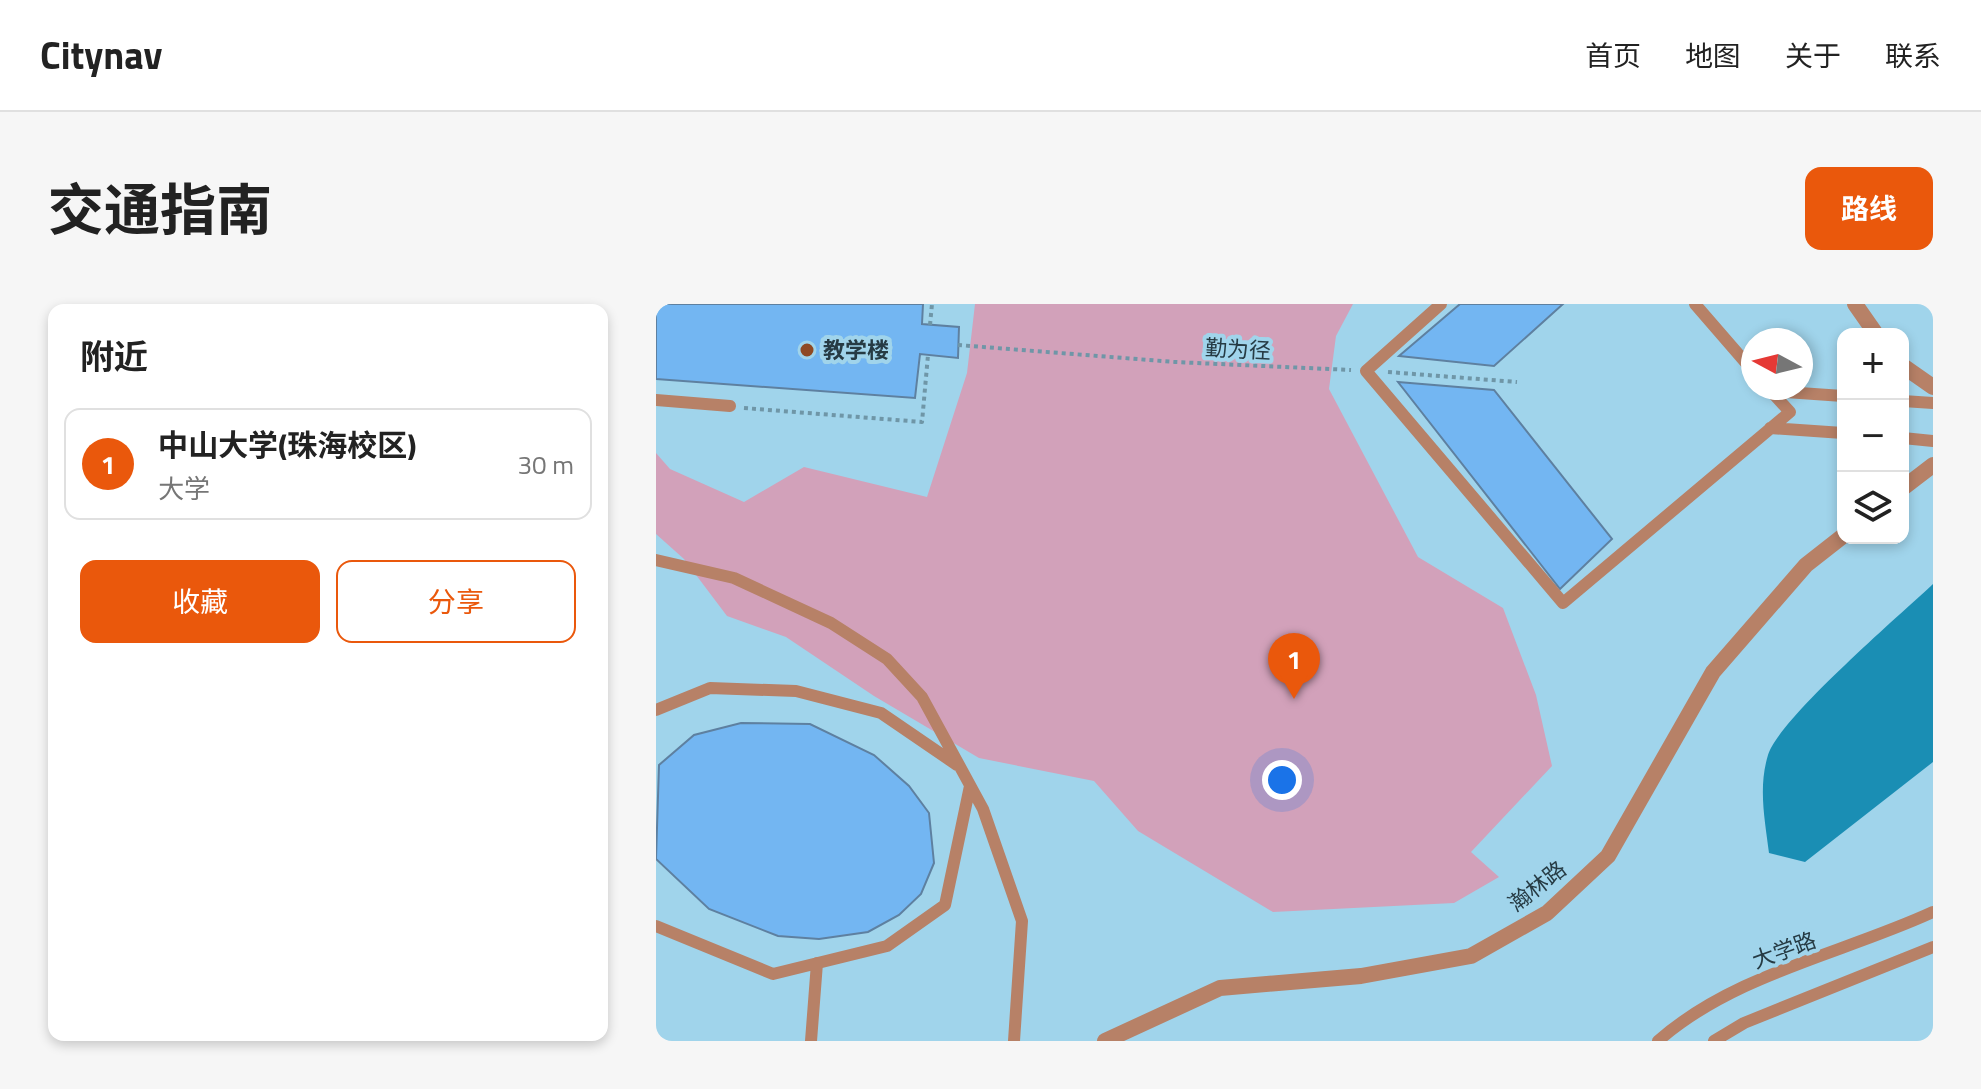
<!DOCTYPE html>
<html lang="zh">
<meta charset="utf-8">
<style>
body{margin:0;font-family:"Titillium Web","Noto Sans SC",sans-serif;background:#f6f6f6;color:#222}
.controls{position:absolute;right:24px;top:24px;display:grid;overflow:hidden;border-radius:16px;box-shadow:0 4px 12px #0003}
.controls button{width:72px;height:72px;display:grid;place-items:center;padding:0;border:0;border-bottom:2px solid #e0e0e0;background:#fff;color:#222;font:40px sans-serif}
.compass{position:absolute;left:1085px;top:24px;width:72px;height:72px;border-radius:50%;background:#fff;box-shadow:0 4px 12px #0003;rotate:277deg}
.you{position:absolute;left:626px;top:476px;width:28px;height:28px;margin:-20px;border:6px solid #fff;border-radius:50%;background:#1a73e8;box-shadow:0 0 0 12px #1a73e833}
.badge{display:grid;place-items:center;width:52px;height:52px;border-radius:50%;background:#ea580c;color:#fff;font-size:26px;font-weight:700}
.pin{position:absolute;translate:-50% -66px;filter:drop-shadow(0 2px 4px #0008)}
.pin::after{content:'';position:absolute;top:42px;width:28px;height:24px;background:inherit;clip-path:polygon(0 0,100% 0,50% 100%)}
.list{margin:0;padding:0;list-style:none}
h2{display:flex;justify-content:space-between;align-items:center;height:104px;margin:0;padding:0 32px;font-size:34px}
h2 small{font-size:26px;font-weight:400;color:#767676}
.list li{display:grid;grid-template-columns:52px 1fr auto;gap:24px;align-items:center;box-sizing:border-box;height:112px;margin:0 16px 16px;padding:0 16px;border:2px solid #e0e0e0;border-radius:16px}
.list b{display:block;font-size:30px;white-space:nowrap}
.list p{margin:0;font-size:26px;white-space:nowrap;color:#767676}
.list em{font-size:26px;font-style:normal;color:#767676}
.actions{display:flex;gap:16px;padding:24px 32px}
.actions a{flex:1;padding:18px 0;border:2px solid #ea580c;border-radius:16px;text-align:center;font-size:28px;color:#ea580c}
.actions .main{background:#ea580c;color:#fff}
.icon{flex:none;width:44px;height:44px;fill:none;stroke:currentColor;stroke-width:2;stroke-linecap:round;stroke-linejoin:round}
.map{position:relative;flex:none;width:1277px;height:737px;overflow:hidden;border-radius:16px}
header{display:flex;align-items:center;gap:48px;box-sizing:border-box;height:112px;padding:0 40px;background:#fff;border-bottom:2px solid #e0e0e0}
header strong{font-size:38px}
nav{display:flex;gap:44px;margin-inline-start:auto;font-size:28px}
.intro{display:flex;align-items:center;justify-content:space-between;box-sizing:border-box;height:192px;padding:0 48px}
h1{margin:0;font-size:56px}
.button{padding:20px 36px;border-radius:16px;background:#ea580c;color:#fff;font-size:28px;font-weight:700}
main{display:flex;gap:48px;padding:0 48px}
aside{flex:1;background:#fff;border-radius:16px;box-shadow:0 4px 12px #0003}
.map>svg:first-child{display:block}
.green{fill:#d2a1ba}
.water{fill:#1a8eb4}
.building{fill:#73b6f2;stroke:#5e80a0;stroke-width:2}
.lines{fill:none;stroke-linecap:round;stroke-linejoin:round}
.path{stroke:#6f96a7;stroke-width:4;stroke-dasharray:4 4;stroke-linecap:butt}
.service{stroke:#b78167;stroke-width:12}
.minor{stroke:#b78167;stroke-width:16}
.poi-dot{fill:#8f4923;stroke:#a0d4eb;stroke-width:3}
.labels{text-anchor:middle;stroke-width:8;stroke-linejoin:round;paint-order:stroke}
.street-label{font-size:22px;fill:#263b44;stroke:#a0d4eb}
.poi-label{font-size:22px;font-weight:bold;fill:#263b44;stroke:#a0d4eb;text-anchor:start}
</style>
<header>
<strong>Citynav</strong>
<nav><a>首页</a><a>地图</a><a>关于</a><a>联系</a></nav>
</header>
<div class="intro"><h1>交通指南</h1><a class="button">路线</a></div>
<main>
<aside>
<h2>附近<small></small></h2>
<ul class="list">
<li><span class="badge">1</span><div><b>中山大学(珠海校区)</b><p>大学</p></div><em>30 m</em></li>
</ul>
<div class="actions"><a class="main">收藏</a><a>分享</a></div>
</aside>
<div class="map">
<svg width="1277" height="737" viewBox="0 0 1277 737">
<rect width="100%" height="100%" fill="#a0d4eb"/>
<path class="green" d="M319,0H697L680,32L673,85L762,253L847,304L880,391L896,462L815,548L843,573L798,599L617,608L482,527L438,477L323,454L218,392L130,333L71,312L28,255L0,230V149L14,165L88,198L148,163L271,193L311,69Z"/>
<path class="water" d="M1277,280V458L1149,558L1113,549C1109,516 1102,484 1112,451C1122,416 1244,311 1277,280Z"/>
<path class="building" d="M0,0H267L266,20L303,23L302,54L264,50L259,94L0,75Z
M804,0H907L838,62L743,52Z
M804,0H907L838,62L743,52Z
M742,78L838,86L956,235L904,285Z
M742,78L838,86L956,235L904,285Z
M85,419L154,420L218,451L253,482L273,509L278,559L265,590L243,611L212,628L163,635L122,632L53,605L0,555L3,461L38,431Z"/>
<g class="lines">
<path class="path" d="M274,21L276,0
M302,41L519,58L695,66
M732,68L861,78
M88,104L266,118L272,51"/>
<path class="service" d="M785,0L710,67L907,299L1134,108L1112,84
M1039,0L1097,67
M1115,87L1187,92
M0,96L74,102
M1247,97L1277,99
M1114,124L1187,129
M1247,134L1277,137
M0,256L78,274L175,319L231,355L266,393L327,505L366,617L358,737
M0,406L54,384L140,387L225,409L301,461
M0,622L117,670L231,642L289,601L314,482
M155,737L161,659
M1002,737C1078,670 1186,650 1277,608
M1058,737L1088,719L1277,643"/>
<path class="minor" d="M1199,0L1220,30
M1247,62L1277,83
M1247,184L1277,161
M449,737L564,684L705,672L815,652L891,609L952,552L1057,368L1150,261L1187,232"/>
</g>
<circle class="poi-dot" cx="151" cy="46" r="8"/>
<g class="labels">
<g class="street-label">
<text transform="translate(582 45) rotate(3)" y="8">勤为径</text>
<text transform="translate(881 582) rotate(-38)" y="8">瀚林路</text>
<text transform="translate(1128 646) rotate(-20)" y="8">大学路</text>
</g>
<g class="poi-label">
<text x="167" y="54">教学楼</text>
</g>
</g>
</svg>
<div class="controls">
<button>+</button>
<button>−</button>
<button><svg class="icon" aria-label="layers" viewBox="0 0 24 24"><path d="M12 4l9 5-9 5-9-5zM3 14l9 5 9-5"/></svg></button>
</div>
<svg class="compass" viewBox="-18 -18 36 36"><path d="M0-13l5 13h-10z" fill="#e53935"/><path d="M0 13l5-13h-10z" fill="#767676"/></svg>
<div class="you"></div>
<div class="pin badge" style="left:638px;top:395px">1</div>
</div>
</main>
